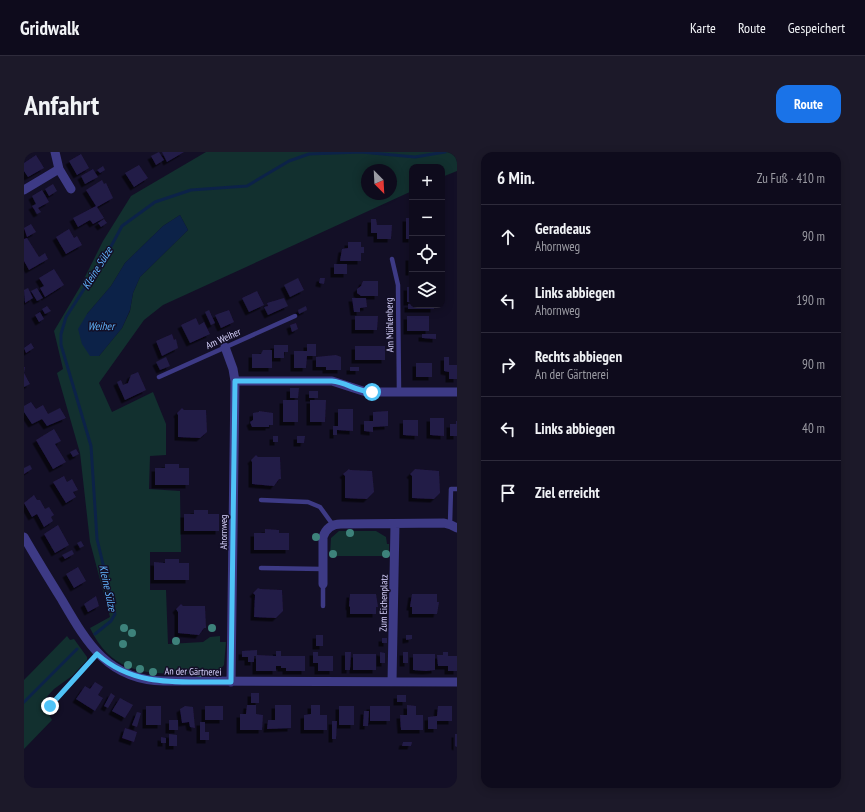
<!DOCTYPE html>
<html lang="de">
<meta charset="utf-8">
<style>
body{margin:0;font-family:"PT Sans Narrow",sans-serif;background:#1c1929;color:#f1f3f6}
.controls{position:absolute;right:12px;top:12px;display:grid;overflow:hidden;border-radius:8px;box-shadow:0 2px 10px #0003}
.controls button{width:36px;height:36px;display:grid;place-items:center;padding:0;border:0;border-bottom:1px solid #2e2b3b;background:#0e0b1c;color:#f1f3f6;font:20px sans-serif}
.compass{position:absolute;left:337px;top:12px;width:36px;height:36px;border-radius:50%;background:#0e0b1c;box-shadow:0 2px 10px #0003;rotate:156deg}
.stop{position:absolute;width:12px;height:12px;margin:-9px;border:3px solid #4fc3f7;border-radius:50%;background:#fff}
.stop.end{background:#4fc3f7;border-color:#fff;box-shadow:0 1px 4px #0008}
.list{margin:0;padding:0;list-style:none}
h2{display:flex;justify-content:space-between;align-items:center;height:52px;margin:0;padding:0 16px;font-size:17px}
h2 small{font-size:13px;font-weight:400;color:#9b9ba3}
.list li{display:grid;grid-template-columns:26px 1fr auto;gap:12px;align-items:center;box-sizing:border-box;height:64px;padding:0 16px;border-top:1px solid #2e2b3b}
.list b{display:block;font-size:15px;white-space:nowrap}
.list p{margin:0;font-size:13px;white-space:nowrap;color:#9b9ba3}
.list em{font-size:13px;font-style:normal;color:#9b9ba3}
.icon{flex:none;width:22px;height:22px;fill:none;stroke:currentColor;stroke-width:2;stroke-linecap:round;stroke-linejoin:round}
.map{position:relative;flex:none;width:433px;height:636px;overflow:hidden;border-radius:12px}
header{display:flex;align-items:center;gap:24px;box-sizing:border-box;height:56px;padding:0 20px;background:#0e0b1c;border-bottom:1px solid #2e2b3b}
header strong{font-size:19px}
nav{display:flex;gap:22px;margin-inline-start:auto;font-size:14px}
.intro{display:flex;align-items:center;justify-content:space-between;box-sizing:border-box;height:96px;padding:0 24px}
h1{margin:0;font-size:28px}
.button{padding:10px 18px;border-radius:12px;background:#1a73e8;color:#fff;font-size:14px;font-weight:700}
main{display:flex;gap:24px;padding:0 24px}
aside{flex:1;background:#0e0b1c;border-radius:12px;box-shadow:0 2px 10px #0003}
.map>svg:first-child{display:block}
.green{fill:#12302f;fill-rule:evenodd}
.water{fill:#0c2248}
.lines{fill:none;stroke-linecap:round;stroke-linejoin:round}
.stream{stroke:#0c2248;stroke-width:3}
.building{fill:#241b47;filter:url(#shadow)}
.lane{stroke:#3d3a85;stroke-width:4.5}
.street{stroke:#3d3a85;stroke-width:9}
.tree{fill:#3d827b}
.route{stroke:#4fc3f7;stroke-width:5}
.labels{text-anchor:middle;stroke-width:3;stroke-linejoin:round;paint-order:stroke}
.street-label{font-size:10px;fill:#d9d4ff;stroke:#130f26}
.water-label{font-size:11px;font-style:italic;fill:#62b6ff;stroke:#130f26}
</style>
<header>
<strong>Gridwalk</strong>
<nav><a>Karte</a><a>Route</a><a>Gespeichert</a></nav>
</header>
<div class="intro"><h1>Anfahrt</h1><a class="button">Route</a></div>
<main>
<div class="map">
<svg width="433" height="636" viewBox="0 0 433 636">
<defs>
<filter id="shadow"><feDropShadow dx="-3.5" dy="3.5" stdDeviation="0" flood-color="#0009"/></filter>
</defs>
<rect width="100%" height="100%" fill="#130f26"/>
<path class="green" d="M182,0H433V19L418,25V15H388V39L139,153L120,168L75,231L88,260L129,240L142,272V303L126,304L125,337L156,339L157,400H126V438H142L144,492L179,490L186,485L196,484V490H202L200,513L193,521C182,524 170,522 159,522C116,522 86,518 66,476L86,465L66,390L56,301L33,221L39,217L30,179L56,135L79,89L107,44ZM343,18H367V42H343ZM156,63L164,78L116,125L109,141L106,159L98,176L75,204L63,162L87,134L101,111L139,74Z
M315,379H352L362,385L363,392H365V404H306L307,386Z
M43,484L46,488L50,487L63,505V508L48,524L30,537L18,550L28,568L0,597V528Z"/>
<path class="water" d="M156,63L164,78L116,125L109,141L106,158L98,176L75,204H66L58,192L54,177L63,162L87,134L101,111L139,74Z"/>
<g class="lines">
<path class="stream" d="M71,482L87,469L91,462L73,387L67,294L37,193V182L42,165L84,100L98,74L131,50L167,38L223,34L265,9L285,2L337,0L391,5L421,0
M0,550L53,497"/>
</g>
<path class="building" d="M135,0L140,8L132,13L127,4Z
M138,0H160L143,10Z
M57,2L65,16L53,23L45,9Z
M12,3L20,16L4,25L0,19V11Z
M115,13L124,26L110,35L101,21Z
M79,14L81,18L76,21L73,18Z
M69,17L74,25L61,32L57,24Z
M78,28L80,32L82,31L89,46L73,55L80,66L69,72L66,68L54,75L49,66L72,54L62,38Z
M29,32L33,39L25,44L21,37Z
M18,38L25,50L14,56L17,60L13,62L8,54L12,52L8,44Z
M382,66H388V87H382Z
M80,67L83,71L77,75L74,71Z
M347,67H352L353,73H368L367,87H353V81H347Z
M7,72L12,80L3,85L0,76Z
M45,77L50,86L53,84L58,93L42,102L32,85Z
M3,86L15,105L21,101L24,107L5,118L0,109V87Z
M324,90H337V95H340V101H337V109H316L318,97L324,96Z
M385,105H388V120H385Z
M310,112H323V122H310Z
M30,117L40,133L21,145L16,136L20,134L15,126Z
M274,126L280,138L266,145L260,133Z
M296,126H301L300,132L295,131Z
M339,129H354V144H337L333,141V137L337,134Z
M383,135H388V150H383Z
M4,136L9,146L1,151L0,138Z
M13,136L19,146L13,149L7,139Z
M233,139L240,153L225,160L218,146Z
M260,146L264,154L244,163L240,155L244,154L243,151Z
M328,146H342L343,155L336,156V160H330Z
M384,152L410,153V157H384Z
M23,154L27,159L21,162L18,157Z
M282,154L283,158L275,162L274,158Z
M185,158L191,171L187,173L181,160Z
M205,158L210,170L197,176L191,163Z
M16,160L20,167L15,170L11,163Z
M331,164H354L353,178H331Z
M383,164H405V179H383Z
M172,166L175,173L180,170L186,182L166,191L157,173Z
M272,171L274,177L268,180L266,173Z
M148,182L150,188L152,187L154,196L138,204L132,189Z
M398,182H412V187L398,186Z
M7,191L10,196L2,201L0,196Z
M283,192H292V204H283L282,216H270V199H283Z
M250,193H264V200H260V206H250Z
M331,194H361V208H331Z
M239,198H248V216H228V202H237Z
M312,203L317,205V218H302V215H292V205Z
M142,205L146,214L136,218L132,210Z
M420,205H425V213H433V227H425V220L420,219Z
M392,211H408V225H392Z
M1,215L0,221L6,232L0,235V215Z
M326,215H335V219H326Z
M114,220L122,238L101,248L93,230L97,228L99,233L104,231L107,223Z
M266,236H275L274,246H266Z
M285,239H294V246H285Z
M259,248H274V270H259Z
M286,248H302L301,270H286Z
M7,250L12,257L19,253L24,262L36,256L42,266L23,274L18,267L8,272L0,260V254Z
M158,256L160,258H182L183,280L176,286L154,285V263L153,261Z
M314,257H329V279L313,278V283H309V274H314Z
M235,259L249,261V273H245V275H228L226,270L229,268V261L235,260Z
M364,259V274L349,275V280L340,279V269H349V260Z
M406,266H420V284L406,283Z
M379,268H394V284L379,283Z
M432,269H433V284H426V272H432Z
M30,277L37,289L31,292L42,310L29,317L12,288Z
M249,284H254V290H249Z
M273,284H281L280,291H273Z
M52,297L55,302L49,305L46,300Z
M232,303L234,305H256L257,327H255L250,334L228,332V310L227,308Z
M141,312H155V316H165V333H131V316H141Z
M6,313L8,317L0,322V316Z
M325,317L326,318L348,319L350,340L343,347L321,346V324L319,322Z
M391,317L415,319L416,341L410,347L388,346V324L386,322Z
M40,324L43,330L48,327L54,338L49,340L52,345L42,351L29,330Z
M10,343L13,348H16L21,357L25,355L30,363L27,365L29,369L20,375L13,362L8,365L0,351Z
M170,358H184V362H195V379H160V362H170Z
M34,373L45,393L31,401L20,382Z
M241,377L255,378V381H265V398H230V381H241Z
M57,389L60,394L56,396L53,391Z
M48,398L50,402L41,407L38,403Z
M141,407H155V411H165V428H130V410L141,411Z
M54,415L62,429L50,436L42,422Z
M234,436L236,437L258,438L259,459L252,466L230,465L231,443L229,441Z
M326,442H352L354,455H352V462H326V455L325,454Z
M388,442H413V450H415L413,462H388V455H386Z
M72,444L75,454L64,460L60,452Z
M157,452L159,454H181L182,476H180L175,483L154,481V460L152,457Z
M292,483H299V494H292Z
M382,483H388V487L382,488Z
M358,486H363V491H358Z
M233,498V503L252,504V499H257V504H281V519H262V516H257V514H252V519H232V504H230V510H224V505H218V499Z
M289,500H294V504H309V519H294V511H289Z
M321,500H327L326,518H321Z
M356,500L361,501V511H356Z
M379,500H384V511H379Z
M419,500H424V504H433V519H424V514H414L413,503H419Z
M329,502H352V518H329Z
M389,502H411V518L402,519L389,518Z
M71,530L79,535L74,543L79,546L71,559L52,547L61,534L66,537Z
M87,541L91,544L84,556L80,554Z
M227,541H235V551H227Z
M373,543H382V550H373Z
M96,546L109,553L101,566L88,559Z
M223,553H232V562L239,563L238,578H216V562H222Z
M251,553H267V576L243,577L244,568H251Z
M287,553H296V563H303V578H280V563L287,562Z
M383,553L392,554V563H399V578H377L376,563H383Z
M122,554H137V573H122Z
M161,554L169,555L171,576L166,575L165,570L158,571L156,557Z
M181,554H199V568H181Z
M315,554H330V573H315Z
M346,554H366V569H346Z
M414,554H428V569H413V577H404V565L413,564Z
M340,559H345L344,574H339Z
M113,560L117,561L113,575L108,573Z
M145,568H154V578H145Z
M308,569H313L312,587H308Z
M176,570H181V580H185V588H176Z
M101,576L113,580L110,590L98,586Z
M145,582L153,583V594H145Z
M431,582H433V595L431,594Z
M137,585L142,586V591H137Z
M379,590H388L387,594H378Z"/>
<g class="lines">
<path class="lane" d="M368,107L374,133L375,240
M135,225L271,164
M237,348L284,350L296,355L309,373
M426,372L427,337H433
M237,416L299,417
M299,454V432
M26,554L73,502"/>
<path class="street" d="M31,0L35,17L47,37
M0,38L35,17
M201,195L209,217L211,229
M0,385C12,406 25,427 38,448C63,491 84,528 140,529L433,530
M299,432V385C302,376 308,372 317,372L420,371L427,373L433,376
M207,530L211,229H308L342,240H433
M368,530L371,372"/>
</g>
<g class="tree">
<circle cx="326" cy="381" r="4"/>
<circle cx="292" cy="385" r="4"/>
<circle cx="309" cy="402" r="4"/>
<circle cx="362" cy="402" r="4"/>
<circle cx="100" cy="476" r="4"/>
<circle cx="188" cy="476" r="4"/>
<circle cx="108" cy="481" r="4"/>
<circle cx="152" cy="489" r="4"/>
<circle cx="99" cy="492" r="4"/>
<circle cx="104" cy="513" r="4"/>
<circle cx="116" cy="517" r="4"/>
<circle cx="129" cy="520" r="4"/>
<circle cx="175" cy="521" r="4"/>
</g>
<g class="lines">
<path class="route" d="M26,554L73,502C112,537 159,529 207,530L211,229H308C322,230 333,240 348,240"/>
</g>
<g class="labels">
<g class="street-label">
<text transform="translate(365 173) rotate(-91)" y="4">Am Mühlenberg</text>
<text transform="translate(199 186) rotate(-24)" y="4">Am Weiher</text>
<text transform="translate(199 380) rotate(-90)" y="4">Ahornweg</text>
<text transform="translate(359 451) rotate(-89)" y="4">Zum Eichenplatz</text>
<text transform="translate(169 519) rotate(1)" y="4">An der Gärtnerei</text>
</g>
<g class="water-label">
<text transform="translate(73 116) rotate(-58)" y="4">Kleine Sülze</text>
<text x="77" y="178">Weiher</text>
<text transform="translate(84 436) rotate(78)" y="4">Kleine Sülze</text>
</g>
</g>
</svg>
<div class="controls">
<button>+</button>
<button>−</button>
<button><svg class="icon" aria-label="locate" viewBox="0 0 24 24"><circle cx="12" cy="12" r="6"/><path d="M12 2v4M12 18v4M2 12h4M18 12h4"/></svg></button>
<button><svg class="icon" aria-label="layers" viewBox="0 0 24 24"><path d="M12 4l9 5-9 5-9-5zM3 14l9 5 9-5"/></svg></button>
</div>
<svg class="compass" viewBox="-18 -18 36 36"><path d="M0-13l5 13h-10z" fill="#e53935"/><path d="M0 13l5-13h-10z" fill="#9b9ba3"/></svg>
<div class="stop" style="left:348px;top:240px"></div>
<div class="stop end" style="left:26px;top:554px"></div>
</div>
<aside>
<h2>6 Min.<small>Zu Fuß · 410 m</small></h2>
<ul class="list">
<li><svg class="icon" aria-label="ahead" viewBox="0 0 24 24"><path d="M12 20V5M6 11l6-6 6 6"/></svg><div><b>Geradeaus</b><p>Ahornweg</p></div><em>90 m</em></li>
<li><svg class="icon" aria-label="left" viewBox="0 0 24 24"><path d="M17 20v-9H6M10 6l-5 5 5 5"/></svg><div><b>Links abbiegen</b><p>Ahornweg</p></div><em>190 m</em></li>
<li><svg class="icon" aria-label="right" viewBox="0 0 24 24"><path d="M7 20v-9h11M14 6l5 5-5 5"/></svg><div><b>Rechts abbiegen</b><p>An der Gärtnerei</p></div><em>90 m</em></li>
<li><svg class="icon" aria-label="left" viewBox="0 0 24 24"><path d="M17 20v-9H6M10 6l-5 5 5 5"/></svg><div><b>Links abbiegen</b></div><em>40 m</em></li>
<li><svg class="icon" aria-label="arrive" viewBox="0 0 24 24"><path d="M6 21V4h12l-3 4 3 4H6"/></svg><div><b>Ziel erreicht</b></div></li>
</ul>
</aside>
</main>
